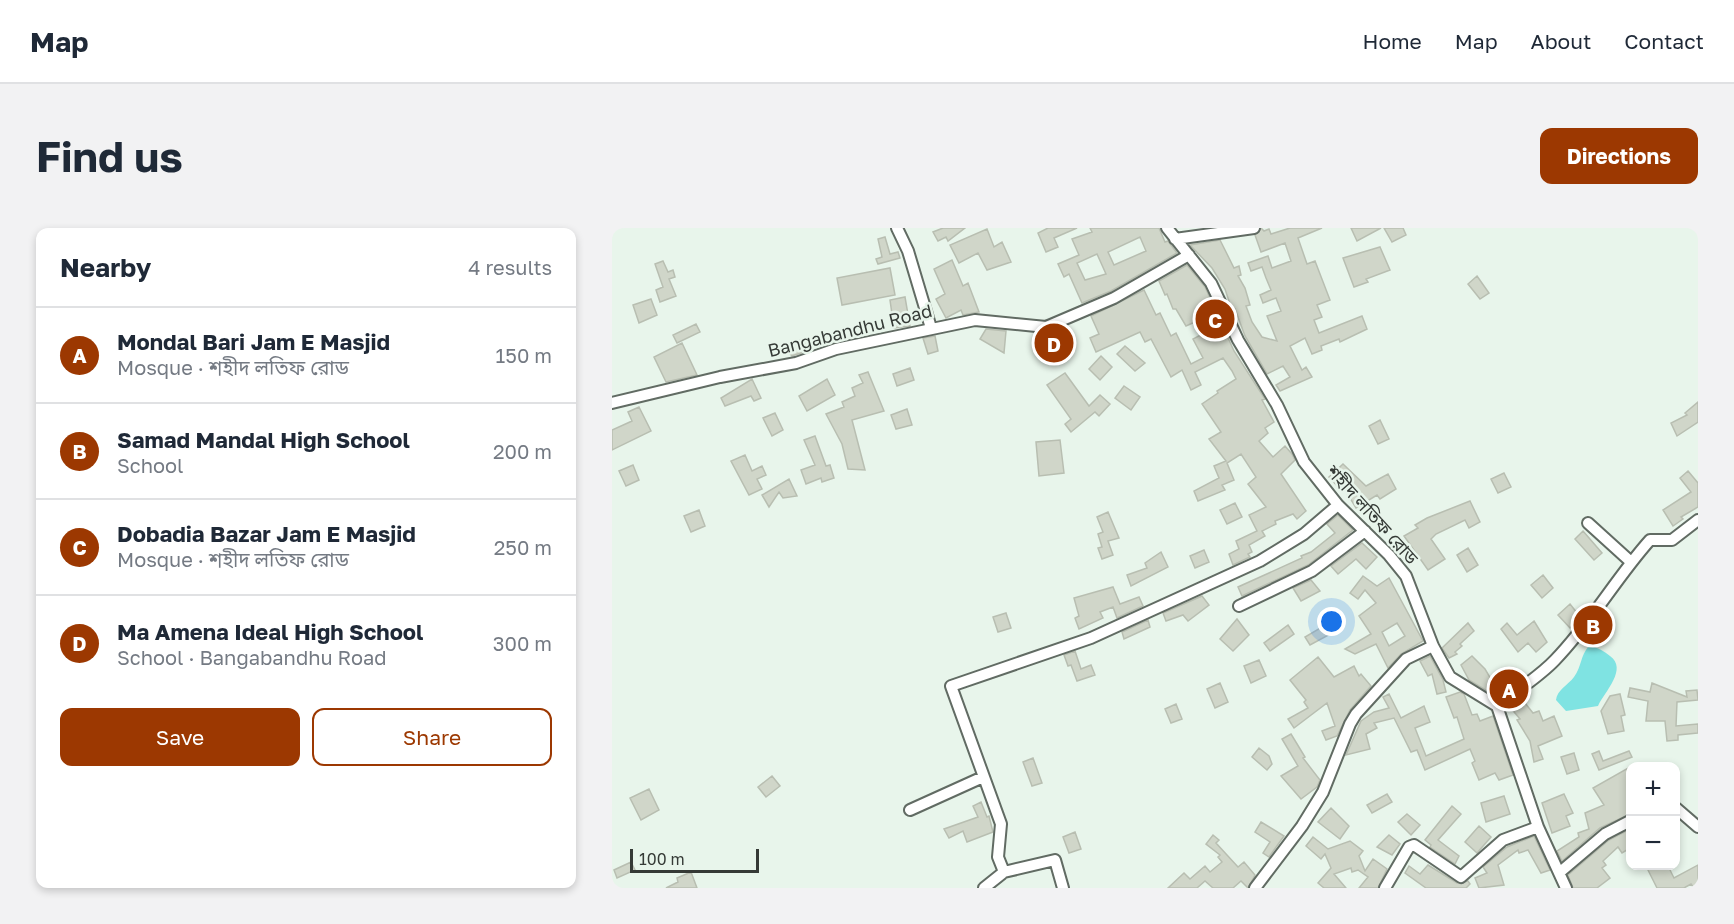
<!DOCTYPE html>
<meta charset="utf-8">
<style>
body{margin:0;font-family:"Golos Text","Noto Sans Bengali",sans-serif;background:#f2f2f3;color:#1f2937}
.controls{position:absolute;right:18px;bottom:18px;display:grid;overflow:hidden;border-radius:12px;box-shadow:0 3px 9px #0003}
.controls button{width:54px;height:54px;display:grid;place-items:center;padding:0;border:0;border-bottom:2px solid #e0e1e3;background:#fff;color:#1f2937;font:30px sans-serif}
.scale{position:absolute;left:18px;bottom:15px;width:129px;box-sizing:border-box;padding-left:6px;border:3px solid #353a36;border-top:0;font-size:16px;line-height:21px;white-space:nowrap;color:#353a36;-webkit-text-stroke:4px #e8f5eb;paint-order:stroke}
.you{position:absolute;left:720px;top:394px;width:21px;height:21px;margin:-15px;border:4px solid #fff;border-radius:50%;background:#1a73e8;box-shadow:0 0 0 9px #1a73e833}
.badge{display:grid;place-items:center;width:39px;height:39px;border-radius:50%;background:#9c3801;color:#fff;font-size:20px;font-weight:700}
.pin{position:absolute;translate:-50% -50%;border:3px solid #fff;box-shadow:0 2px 6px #0006}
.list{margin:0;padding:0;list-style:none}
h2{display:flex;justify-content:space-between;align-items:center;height:78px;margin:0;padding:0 24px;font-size:26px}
h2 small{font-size:20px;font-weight:400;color:#747a83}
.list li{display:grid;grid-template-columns:39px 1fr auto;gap:18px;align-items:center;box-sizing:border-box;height:96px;padding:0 24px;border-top:2px solid #e0e1e3}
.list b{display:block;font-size:22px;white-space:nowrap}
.list p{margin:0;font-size:20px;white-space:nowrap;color:#747a83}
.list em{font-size:20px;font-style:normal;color:#747a83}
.actions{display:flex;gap:12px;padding:18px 24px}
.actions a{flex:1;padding:14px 0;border:2px solid #9c3801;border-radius:12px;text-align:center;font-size:21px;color:#9c3801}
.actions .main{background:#9c3801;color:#fff}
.map{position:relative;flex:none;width:1086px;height:660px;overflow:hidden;border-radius:12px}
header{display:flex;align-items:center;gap:36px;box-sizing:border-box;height:84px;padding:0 30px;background:#fff;border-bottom:2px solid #e0e1e3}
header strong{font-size:28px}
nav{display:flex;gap:33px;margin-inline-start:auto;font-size:21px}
.intro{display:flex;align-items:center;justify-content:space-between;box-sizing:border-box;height:144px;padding:0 36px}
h1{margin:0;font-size:42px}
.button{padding:15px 27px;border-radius:12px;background:#9c3801;color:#fff;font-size:21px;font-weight:700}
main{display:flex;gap:36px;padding:0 36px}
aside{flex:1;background:#fff;border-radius:12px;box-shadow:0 3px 9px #0003}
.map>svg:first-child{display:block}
.water{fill:#7fe3e2}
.building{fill:#d0d6c9;stroke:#b8beb1;stroke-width:1.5;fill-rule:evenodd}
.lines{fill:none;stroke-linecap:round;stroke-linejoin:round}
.minor-casing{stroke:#616b63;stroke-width:14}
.minor{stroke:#fff;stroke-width:10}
.labels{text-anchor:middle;stroke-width:5;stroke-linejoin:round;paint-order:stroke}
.street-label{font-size:18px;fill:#353a36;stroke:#e8f5eb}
</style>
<header>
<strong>Map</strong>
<nav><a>Home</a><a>Map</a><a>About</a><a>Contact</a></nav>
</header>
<div class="intro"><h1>Find us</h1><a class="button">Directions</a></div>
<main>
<aside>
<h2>Nearby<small>4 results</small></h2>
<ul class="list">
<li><span class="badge">A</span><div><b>Mondal Bari Jam E Masjid</b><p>Mosque · শহীদ লতিফ রোড</p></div><em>150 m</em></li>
<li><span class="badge">B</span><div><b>Samad Mandal High School</b><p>School</p></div><em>200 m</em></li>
<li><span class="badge">C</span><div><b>Dobadia Bazar Jam E Masjid</b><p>Mosque · শহীদ লতিফ রোড</p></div><em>250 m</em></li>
<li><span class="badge">D</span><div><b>Ma Amena Ideal High School</b><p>School · Bangabandhu Road</p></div><em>300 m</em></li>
</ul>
<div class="actions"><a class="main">Save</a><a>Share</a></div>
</aside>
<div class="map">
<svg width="1086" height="660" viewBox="0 0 1086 660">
<rect width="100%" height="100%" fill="#e8f5eb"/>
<path class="water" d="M977,418C985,419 992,423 998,428C1016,441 993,463 986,478L954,483L944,472C945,462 956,457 962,449C970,438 968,428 977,418Z"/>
<path class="building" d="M331,0H353L336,13L334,9L326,13L321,4Z
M436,0H465L442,10L446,19L434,24L426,5Z
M478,0H547L553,14L556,13L565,25L499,63L470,75L457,46L452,49L446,36L467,27L460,11L480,4ZM528,9L534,23L502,37L496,24ZM485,26L494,46L473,52L465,35Z
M649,0L652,3L657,1L659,6L678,0H710L686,10L695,36L703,33L718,72L705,77L710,89L702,92L707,105L750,88L755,101L728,114L727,111L709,118L710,122L700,126L693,110L678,118L690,142L694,139L700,149L668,163L664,157L678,149L671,138L655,146L633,108L623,81L620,82L613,61L600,40L578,17L608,12L622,40L627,38L629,47L626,48L633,60L638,77L634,78L640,94L650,109L665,113L655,88L669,83L664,70L651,75L648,67L659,62L654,50L650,39L639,43L636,35L656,28L660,40L679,33L673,15L649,24L643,7Z
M739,0H769L745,13Z
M772,0H791L794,7L780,14Z
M375,1L382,19L390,14L399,34L375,42L366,25L347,35L338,17Z
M273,9L278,26L286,24L288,30L266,36L264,31L270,29L266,11Z
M768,19L778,42L754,51L756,54L742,59L731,30Z
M340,32L351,58L356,55L367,84L351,87L349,82L334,90L324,71L333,66L322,41Z
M51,33L56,44L61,42L63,49L57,51L64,68L48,74L44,62L51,59L43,36Z
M575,37L593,59L622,123L653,171L650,172L662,194L653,200L656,205L647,213L661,229L673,218L680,226L683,232L669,246L694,283L685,291L681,286L663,293L664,296L650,303L653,308L637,317L640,324L636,326L638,329L621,337L617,326L627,321L624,313L645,303L637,287L654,279L636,256L644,249L629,226L615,235L622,252L610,257L613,262L586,273L582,263L607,250L602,238L614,233L597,211L609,204L590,176L606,165L605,163L624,151L620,143L611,130L583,144L589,157L579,162L570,142L559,149L539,111L533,114L528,104L484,124L478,110L487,106L479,88L532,62L544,87L548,85L559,108L564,105L579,136L591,130L581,111L600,101L594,89L574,98L564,81H561L555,66L553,67L547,53Z
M278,40L283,67L230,77L225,50Z
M865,48L877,65L868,71L856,56Z
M293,69L298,98L282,100L278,72Z
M39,71L45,87L27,95L21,77Z
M84,96L88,104L65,115L61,107Z
M374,101L394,103L392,125L368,111Z
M323,108L326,123L316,126L311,110Z
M191,111L196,123L186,126L180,128L170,118Z
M70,115L85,147L54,154L42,129Z
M513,118L533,135L523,143L505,126Z
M489,128L500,139L488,152L477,141Z
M298,140L302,152L285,158L281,146Z
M256,144L272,183L240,192L253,242L236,241L230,216L214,186L232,179L230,174L243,168L240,160L251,155L247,147Z
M453,145L477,178L488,167L498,176L487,188L483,184L459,204L453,196L459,191L435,157Z
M140,151L149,170L142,173L139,168L113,178L109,170Z
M215,151L223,167L195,183L187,168Z
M512,158L528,169L519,182L503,170Z
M1086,174V194L1065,208L1059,195L1075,187L1073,185Z
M27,179L39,203L0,222V202L20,193L16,184Z
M295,181L300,197L284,201L279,187Z
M163,185L171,202L160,208L151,190Z
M768,192L777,211L766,216L757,198Z
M203,208L214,238L218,237L222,250L210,254L209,250L194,256L189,242L203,237L192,212Z
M448,212L452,245L427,248L424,214Z
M133,227L140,243L150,238L154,247L145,251L150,261L137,267L119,233Z
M731,236L754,258L776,246L784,261L768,271L765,267L744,280L732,260L729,262L717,249Z
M21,237L27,252L14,258L7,243Z
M1076,243L1086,255V279L1069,289L1071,291L1061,298L1051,282L1079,264L1068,250Z
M892,245L899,259L886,265L879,251Z
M177,251L185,268L171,270L167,264L157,279L150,267Z
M858,273L868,294L857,300L853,292L824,306L819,311L833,331L816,342L792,308L806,300L803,297L815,290Z
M623,275L630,289L615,296L608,282Z
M87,282L93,298L79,304L72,288Z
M496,284L507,310L496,313L501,327L490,331L486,320L490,319L486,306L491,304L485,289Z
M726,287L741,302L696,337L630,368L626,359L690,330L689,328L699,324L723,305L715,296Z
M971,303L990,325L982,332L963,311Z
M750,315L765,329L754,341L744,331L726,346L719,338Z
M856,320L866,337L855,344L845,327Z
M592,322L597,334L583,340L578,328Z
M549,324L556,339L519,358L515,347L535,340L533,335Z
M931,347L941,360L930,370L919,357Z
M751,348L765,358L777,350L811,413L789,426L776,440L764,416L743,426L733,421L759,406L747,388L764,375L753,362L746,371L738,365ZM785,395L793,408L777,418L770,404Z
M699,352L708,363L689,373L681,360Z
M501,359L508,376L527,369L531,378L505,390L501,379L488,384L491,390L467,401L463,390L467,388L462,370Z
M590,368L597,377L576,393L571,387L554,393L551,385Z
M958,376L969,390L958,400L946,387Z
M394,385L399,400L386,404L381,389Z
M727,389L730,395L724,403L698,417L693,409Z
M625,391L637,407L621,423L608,411Z
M536,392L538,399L512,411L510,404Z
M922,393L935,414L924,424L916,415L906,424L889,401L895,395L905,407Z
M856,395L862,403L848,416L850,418L843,424L845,426L837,430L830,420Z
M676,397L682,406L658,423L652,415Z
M463,423L469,441L479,437L483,447L465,453L459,437L456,438L452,427Z
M818,428L831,452L834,464L825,466L820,446L816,448L808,433Z
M860,428L873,441L883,458L895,452L898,459L885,469L857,452L849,437Z
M706,429L722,449L742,438L747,448L749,446L759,458L738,482L725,508L714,512L710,503L723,498L715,475L682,500L676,491L696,480L692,474L694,472L678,452Z
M647,432L654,448L639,455L632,438Z
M608,455L616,474L603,480L595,461Z
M1040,455L1075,469L1074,463L1085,462L1086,472L1065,474L1064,498L1086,496V505L1066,507V512L1055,513L1053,493H1034L1036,473L1016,469L1018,460L1038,464Z
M848,464L852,466L860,487L865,486L868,493L881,488L901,547L887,552L883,545L867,552L860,535L863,533L858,521L813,542L805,522L799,524L782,490L762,495L765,500L754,506L758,521L734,527L749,493L762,484L777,480L771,469L777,466L789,490L812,478L818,494L803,500L814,528L852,511L845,489L842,490L834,469Z
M1008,466L1013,487L1009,488L1012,503L996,506L989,483L998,468Z
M909,470L921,485L927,483L931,493L942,488L950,508L926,518L931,531L922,534L918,513L905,492L908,491L897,478Z
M564,476L570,491L559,495L553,481Z
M679,506L693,529L691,530L708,552L705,559L689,571L669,548L686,538L670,511Z
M647,520L657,528L660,536L655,542L640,529Z
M987,523L991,533L1017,523L1020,529L987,542L980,526Z
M962,525L967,542L955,546L949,529Z
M421,530L430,555L420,558L411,534Z
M1018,539V586L988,600L950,633L945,623L967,609L966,605L977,601L973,585L992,577L981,560Z
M160,548L168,558L154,569L146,559Z
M37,561L47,582L29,592L18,570Z
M775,566L780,574L760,585L755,577Z
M952,566L961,585L954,588L958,598L940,605L930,575Z
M892,568L898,586L874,594L869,575Z
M369,574L375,589L377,588L381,604L355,614L351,603L337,610L332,601L366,589L361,578Z
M840,578L849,586L826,612L847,628L843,636L818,619L819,617L813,612Z
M719,580L737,598L728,611L706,594Z
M795,586L808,597L799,607L786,594Z
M649,594L672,608L657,629L651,625L658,614L643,604Z
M867,598L879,609L865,625L853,614Z
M1018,601V620L1010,625L1006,619L991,633L994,637L990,640L998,650L985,660H961L956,647L997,612Z
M463,604L469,621L457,625L451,609Z
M601,607L607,612L604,615L626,639L632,634L643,647L636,660L629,653L621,660H601L593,653L585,660H556L572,645L578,651L593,638L598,644L610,634L606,629L608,627L594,616Z
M777,607L788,616L780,627L765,619Z
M922,608L938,642L929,645L916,622L907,625L906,622L886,637L892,657L867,660L863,650L875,645L871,639L895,619Z
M701,609L716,621L738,613L751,623L747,628L753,643L761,631L775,641L766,660H747L756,649L746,642L740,644L739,640L722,646L734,660H712L706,655L719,640L713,626L709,631L694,618Z
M19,634L23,642L5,650L2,642Z
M816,637L845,655L856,653L858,656L854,660H814L793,645L797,638L808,646Z
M1086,637V660H1082L1079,656L1072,660H1045L1034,638H1056L1062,650Z
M79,644L85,660H54L66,654L65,650Z"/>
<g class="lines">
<g class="minor-casing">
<path id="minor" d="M285,0L296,23L319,100
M555,0L599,55L626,112L665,177L692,234L726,277L777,327L794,348L821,418L838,449L885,478L926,599L954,660
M563,11L642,0
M0,175L108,149L184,135L224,121L363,92L434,99L502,70L577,27
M976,295L1019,334
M627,378L700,343L753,303
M885,478C904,463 927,449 943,432C979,395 1004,350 1038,312H1060L1086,292
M1064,580L1086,599
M298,582L371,549
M947,645L993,606L1018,593
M372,660L392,644
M451,660L443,632L392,644L386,629L389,596L339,458L479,410L648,333L692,306L726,277
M643,660L690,598L711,564L738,496L744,486L794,431L821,418
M773,660L797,619L802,617L849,649L891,612L926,599"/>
</g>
<use href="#minor" class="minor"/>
</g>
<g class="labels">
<g class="street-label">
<text transform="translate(238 103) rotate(-14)" y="6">Bangabandhu Road</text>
<text transform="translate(760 287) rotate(48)" y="6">শহীদ লতিফ রোড</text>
</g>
</g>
</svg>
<div class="controls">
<button>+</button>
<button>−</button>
</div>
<div class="scale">100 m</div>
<div class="you"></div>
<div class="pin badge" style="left:897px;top:461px">A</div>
<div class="pin badge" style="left:981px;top:397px">B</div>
<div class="pin badge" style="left:603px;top:91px">C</div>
<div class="pin badge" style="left:442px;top:115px">D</div>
</div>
</main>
